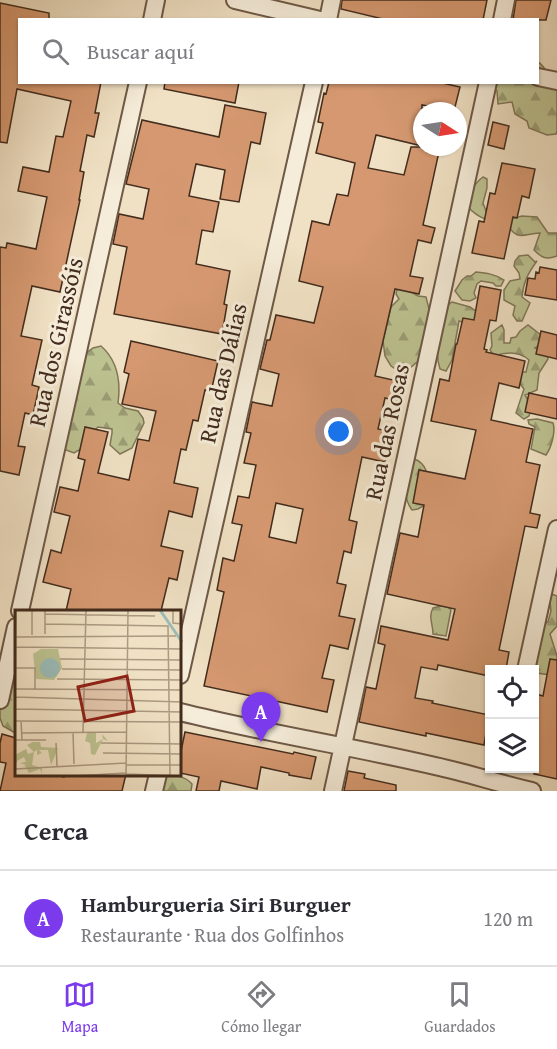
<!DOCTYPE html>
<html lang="es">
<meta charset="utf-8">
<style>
body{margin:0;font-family:"Gentium Book Plus",serif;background:#f2f2f3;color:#2b2b33}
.controls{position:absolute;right:18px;bottom:18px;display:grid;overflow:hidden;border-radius:0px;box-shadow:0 2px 4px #0004}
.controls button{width:54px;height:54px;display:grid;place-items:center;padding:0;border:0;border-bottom:2px solid #e1e1e2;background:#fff;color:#2b2b33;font:30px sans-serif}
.compass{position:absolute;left:413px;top:102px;width:54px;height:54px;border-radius:50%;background:#fff;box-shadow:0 2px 4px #0004;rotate:102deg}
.you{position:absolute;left:339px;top:432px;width:21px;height:21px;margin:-15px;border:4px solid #fff;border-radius:50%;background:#1a73e8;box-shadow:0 0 0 9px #1a73e833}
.badge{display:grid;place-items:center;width:39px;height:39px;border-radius:50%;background:#7c3aed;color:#fff;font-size:20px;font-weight:700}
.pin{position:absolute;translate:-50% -50px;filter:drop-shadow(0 2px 3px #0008)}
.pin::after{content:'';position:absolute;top:32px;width:21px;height:18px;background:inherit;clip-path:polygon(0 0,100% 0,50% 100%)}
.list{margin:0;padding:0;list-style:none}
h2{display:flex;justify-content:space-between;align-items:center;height:78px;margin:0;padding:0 24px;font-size:26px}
h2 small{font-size:20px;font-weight:400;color:#7c7c81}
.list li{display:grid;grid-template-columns:39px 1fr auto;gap:18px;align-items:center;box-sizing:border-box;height:96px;padding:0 24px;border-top:2px solid #e1e1e2}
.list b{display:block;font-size:22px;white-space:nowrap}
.list p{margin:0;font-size:20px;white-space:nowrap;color:#7c7c81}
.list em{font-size:20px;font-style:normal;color:#7c7c81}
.icon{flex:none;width:33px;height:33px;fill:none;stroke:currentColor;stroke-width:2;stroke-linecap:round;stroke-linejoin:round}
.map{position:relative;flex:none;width:557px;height:791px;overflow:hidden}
.search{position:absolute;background:#fff;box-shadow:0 2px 4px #0004;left:18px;right:18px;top:18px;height:66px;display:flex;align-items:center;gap:15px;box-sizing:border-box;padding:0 21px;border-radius:0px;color:#7c7c81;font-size:22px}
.sheet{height:174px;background:#fff}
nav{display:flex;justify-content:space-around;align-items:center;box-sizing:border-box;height:84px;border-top:2px solid #e1e1e2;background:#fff;font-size:16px;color:#7c7c81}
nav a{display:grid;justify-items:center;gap:3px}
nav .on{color:#7c3aed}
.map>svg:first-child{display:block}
.forest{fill:url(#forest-firs);stroke:#807757;stroke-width:1.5}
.building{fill:#d59870;stroke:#432c1d;stroke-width:1.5;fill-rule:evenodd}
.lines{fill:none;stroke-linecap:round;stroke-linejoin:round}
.minor-casing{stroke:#6e5947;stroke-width:20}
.minor{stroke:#f5ecd9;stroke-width:16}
.labels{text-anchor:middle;stroke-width:6;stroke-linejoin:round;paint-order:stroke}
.street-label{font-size:24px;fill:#432c1d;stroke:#f5ecd9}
.inset-river{fill:none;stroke:#9bbcb8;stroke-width:3}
.inset-road{fill:none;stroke:#ab9981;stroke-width:1.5}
.view{fill:#8f2418;fill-opacity:0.15;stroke:#8f2418;stroke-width:3}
.inset-edge{fill:none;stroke:#432c1d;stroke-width:3}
</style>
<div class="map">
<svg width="557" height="791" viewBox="0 0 557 791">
<defs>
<pattern id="forest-firs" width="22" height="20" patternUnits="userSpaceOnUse" patternTransform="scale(1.5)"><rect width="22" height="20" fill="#bdc291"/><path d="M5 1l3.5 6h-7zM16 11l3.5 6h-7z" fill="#9b9e76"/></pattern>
</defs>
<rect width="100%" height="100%" fill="#f0e1c4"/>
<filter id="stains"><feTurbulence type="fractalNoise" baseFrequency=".00333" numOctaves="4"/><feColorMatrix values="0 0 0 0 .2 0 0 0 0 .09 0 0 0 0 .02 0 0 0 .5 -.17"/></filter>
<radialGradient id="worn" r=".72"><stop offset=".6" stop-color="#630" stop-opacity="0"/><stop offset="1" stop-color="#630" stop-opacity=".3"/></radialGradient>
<path class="forest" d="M538,62C547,67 549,80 557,87V131L556,134L547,135L529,128L527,121L515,114L512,102L498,104L497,91L488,83L538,82Z
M483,177L487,179V188L483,203L486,211L492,217L511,219L522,216L537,217L548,233H557V256C546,260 542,258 534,250L540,233C522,234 518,242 506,223C491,223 478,218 468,207C470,194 473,184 483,177Z
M528,255L535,262L537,261C528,273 523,283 522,297L530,303L522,321H517L513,315L515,306L504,300V290L510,281L520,279L519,273L514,266L515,261L519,256Z
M476,272C486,273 495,274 504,280L501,286H496L493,283L481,281L477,284L474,293L476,298L470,301L462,300L455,291L462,280L467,276H471Z
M398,284L418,296L426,297L430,313L418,361L409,369L397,370L391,366L385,356L383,341L391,307L399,299L396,294Z
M452,302L470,307L480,314L476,323L469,324L459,321L452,360L446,371L440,369C433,349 442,326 447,306Z
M502,325L504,330V343H510L511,338L516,337L520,331L528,325L542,336L544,342L535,348L547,354L548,359L539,373L537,390L525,395L532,407L529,416L524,419L516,413L524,389L517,380L518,372H526L529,360C519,351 506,352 494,356L490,350L492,346L491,333Z
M101,346C118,361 121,381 118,403L125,408L138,411L143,418L144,423L132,448L120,454L110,445L112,433V429L98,427L95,430L86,446L74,453L66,450L64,446L85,354L93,348Z
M537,419L553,423C556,432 551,448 546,455L531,449L535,427L529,424L528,420Z
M412,458C433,465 427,484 428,503L418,509L412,510C400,494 408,477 412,458Z
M549,593L557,596V626L550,634L557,656L555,672L550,675L537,673L532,664L542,625L548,622L551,611Z
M441,606L448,607L451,610L446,636L433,634C433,624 428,617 433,608Z
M0,661L16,665L15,733L3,726L0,718Z
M161,775C173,775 184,775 192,784L191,791H156Z"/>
<path class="building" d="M342,0H487L483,20H387L341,9Z
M516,0H551L546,20H513Z
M0,3L49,13V20H20V82H101L95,113H99L94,137L87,135L80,171L84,172L79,200H80L60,292L32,286L21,336L42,340L32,385L39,387L33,415L25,413L18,446L25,447L19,475L0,471V247L6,248L7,243L36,249L47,197L18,191L23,167L49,172L56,136L63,137L71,101L17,89L7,143L0,142Z
M165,82H239L235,103L164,89Z
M329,82H438L460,87L454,111L422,105V146L376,135L368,168L404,175L411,147H440L423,225L435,228L431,243L418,240L410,276L423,278L419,294L395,289L375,376L402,382L397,401L385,398L378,429L392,432L385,462L362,457L349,520L357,522L351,553L344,551L337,583L346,585L339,616L355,619L348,649L330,645L322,678L334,680L327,712L204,686L224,592L217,590L223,558L234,561L242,525L232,523L238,496L249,498L256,465L244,463L251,433L246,432L252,402L272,406L279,374L260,369L267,340H270L276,315L314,323L323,287L299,281L312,221L329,225L337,194L348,196L355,163L316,153L323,123L318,122L324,93L326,94ZM276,503L303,509L296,543L269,537Z
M225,105L266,113L260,144L251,142L239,202L220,199L225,170L196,164L189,196L219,202L213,232L202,230L196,264L230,271L224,304L227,305L222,334L114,314L127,247L113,244L119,214L143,219L149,189L126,184L142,120L219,137Z
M493,122L509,126L504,149L488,145Z
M502,163L535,169L529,198L522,196L517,218L513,217L504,259L472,253L479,221L484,222L490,193L495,194Z
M540,267L557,270V300L525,295L528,278L535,279L536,272L539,273Z
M480,286L501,290L496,321L490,320L484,349L487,350L486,352L525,361L519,388L499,383L491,420L533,429L526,462L540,465L530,513L540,515L537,528L525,526L499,650L509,652L506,669H489V676L438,665L437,670L421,667L415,698L433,701L432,703L489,715L484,745L426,733V736L359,722L366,687L376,689L385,645L378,643L381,626L448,640L455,609L387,594L400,533L418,537L424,505L413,503L419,470L465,479L476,430L431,421L440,379L449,381L456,344H457L463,318L474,320Z
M541,331L557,335V359L536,354Z
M131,341L218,361L211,392L205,390L198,421L193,420L186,450L181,449L174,483L198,488L192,517L169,511L161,546L183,551L177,580L169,578L161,611H66L71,589L43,582L51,550L61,553L70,516L54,512L60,487L78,491L85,460L78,458L85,427L108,432L98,473L129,480L138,439L149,441L156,411L122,404L129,374L124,372Z
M529,393L557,399V419L525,412Z
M550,659L557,660V779L534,774V702L536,694L543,696Z
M185,732L293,754L294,752L316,757L311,779L289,775V773L261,767L257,789L221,781L219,791H196L199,777L180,773V756Z
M2,734L16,738V774H52L64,777L65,774H126L122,791H0L6,763L0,762V743Z
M348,771L365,774L364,778L396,785V791H344Z"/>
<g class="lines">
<g class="minor-casing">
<path id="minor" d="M235,0L320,20
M152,20L156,0
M328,20L332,0
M502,20L506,0
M538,77L557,81
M20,611L138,82
M526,670L557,529
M180,675L314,82
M0,700L16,627
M180,712C264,733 350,746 435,766C468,773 500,784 532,791
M154,791L158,774
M333,791L488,82"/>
</g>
<use href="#minor" class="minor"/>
</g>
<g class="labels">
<g class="street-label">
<text transform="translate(56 342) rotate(-77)" y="8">Rua dos Girassóis</text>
<text transform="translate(223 373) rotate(-77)" y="8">Rua das Dálias</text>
<text transform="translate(387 432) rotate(-78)" y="8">Rua das Rosas</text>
</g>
</g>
<g transform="translate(15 610)">
<rect width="166" height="166" fill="#f0e1c4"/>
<path d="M72,123H81V133L88,129L87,124L93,131L88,129L80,145L76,144L75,133L70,131ZM18,132H25L26,137L43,138L36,155L33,140H24L27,143L22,145V140L19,142L17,155L27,158V163L25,159L14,163L10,156L6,158L11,155L5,153L11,152L9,147L2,151L0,158V145L11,139L13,144L19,142L12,135Z" fill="#bdc291"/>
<path d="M26,39H43L47,58L39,70L21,69L18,44Z" fill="#bdc291"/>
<path d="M25 58a10 10 0 1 1 20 0a10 10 0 1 1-20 0Z" fill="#9bbcb8"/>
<path class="inset-river" d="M145,0L167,32"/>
<path class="inset-road" d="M158,0V13L167,14M30,4L140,6M30,14L153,16L155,166M30,24V0M17,25V0M1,27L161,26M0,37L167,39M45,49L167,50M1,58H20V79M47,59L167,60M42,69L167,70M1,79L167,80M0,87L167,92M0,99L167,102M0,105L1,0M0,111L167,112M6,111L7,130M58,122L59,154M68,122L71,0M7,123L111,122M0,130H31M41,133L42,156M86,133L167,134M88,143L167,144M111,155H167M0,159L111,153M111,164L167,166M58,166L111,163M111,166L113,0"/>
<path class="view" d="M112,66L119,101L70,111L63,77Z"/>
<rect width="166" height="166" class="inset-edge"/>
</g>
<rect width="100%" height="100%" filter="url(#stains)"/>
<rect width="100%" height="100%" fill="url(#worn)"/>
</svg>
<div class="controls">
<button><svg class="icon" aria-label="locate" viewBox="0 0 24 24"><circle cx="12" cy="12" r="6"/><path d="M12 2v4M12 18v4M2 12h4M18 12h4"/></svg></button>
<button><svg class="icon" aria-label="layers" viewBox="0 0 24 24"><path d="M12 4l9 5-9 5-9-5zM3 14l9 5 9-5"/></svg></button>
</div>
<svg class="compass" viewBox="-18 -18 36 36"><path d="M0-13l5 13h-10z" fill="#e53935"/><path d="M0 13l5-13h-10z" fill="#7c7c81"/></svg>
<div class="you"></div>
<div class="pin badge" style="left:261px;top:742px">A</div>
<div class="search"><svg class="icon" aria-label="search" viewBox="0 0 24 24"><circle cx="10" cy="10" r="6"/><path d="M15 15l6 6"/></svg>Buscar aquí</div>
</div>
<section class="sheet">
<h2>Cerca<small></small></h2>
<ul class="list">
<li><span class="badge">A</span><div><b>Hamburgueria Siri Burguer</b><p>Restaurante · Rua dos Golfinhos</p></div><em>120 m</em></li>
</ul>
</section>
<nav>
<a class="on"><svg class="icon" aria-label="map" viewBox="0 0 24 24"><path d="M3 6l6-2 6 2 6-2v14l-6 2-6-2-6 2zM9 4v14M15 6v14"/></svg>Mapa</a>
<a><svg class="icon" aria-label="directions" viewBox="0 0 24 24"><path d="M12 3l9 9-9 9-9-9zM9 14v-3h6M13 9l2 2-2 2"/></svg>Cómo llegar</a>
<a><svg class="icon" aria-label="saved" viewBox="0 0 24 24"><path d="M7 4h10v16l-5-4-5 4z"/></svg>Guardados</a>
</nav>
